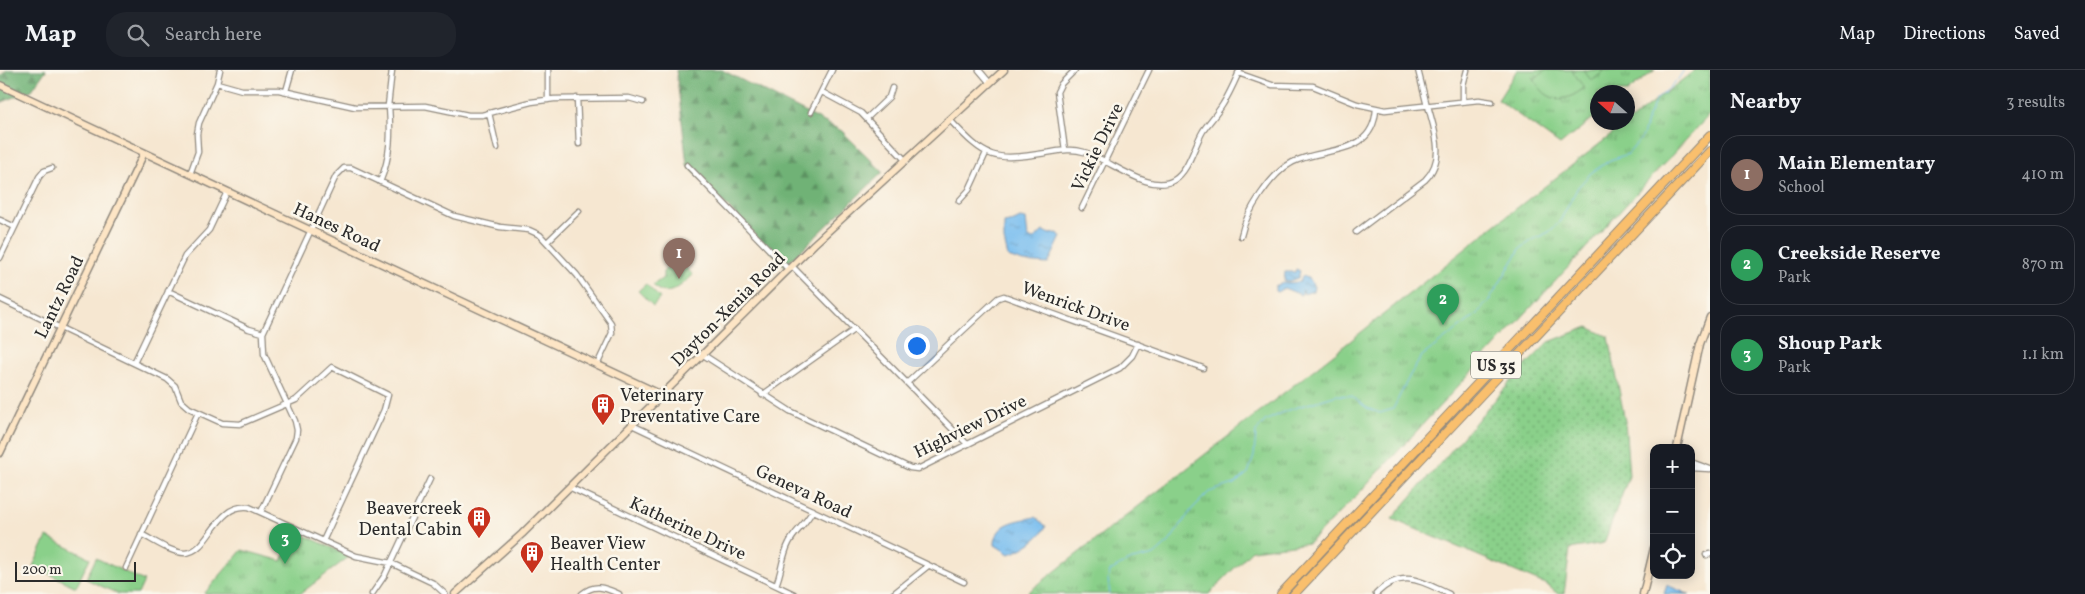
<!DOCTYPE html>
<meta charset="utf-8">
<style>
body{margin:0;font-family:Vollkorn,serif;background:#20242c;color:#f1f3f6}
.controls{position:absolute;right:15px;bottom:15px;display:grid;overflow:hidden;border-radius:10px;box-shadow:0 2px 12px #0003}
.controls button{width:45px;height:45px;display:grid;place-items:center;padding:0;border:0;border-bottom:1px solid #363941;background:#171b24;color:#f1f3f6;font:25px sans-serif}
.compass{position:absolute;left:1590px;top:15px;width:45px;height:45px;border-radius:50%;background:#171b24;box-shadow:0 2px 12px #0003;rotate:291deg}
.scale{position:absolute;left:15px;bottom:12px;width:121px;box-sizing:border-box;padding-left:5px;border:2px solid #2b2b2b;border-top:0;font-size:14px;line-height:18px;white-space:nowrap;color:#2b2b2b;-webkit-text-stroke:4px #fbf7ec;paint-order:stroke}
.you{position:absolute;left:916px;top:275px;width:18px;height:18px;margin:-12px;border:4px solid #fff;border-radius:50%;background:#1a73e8;box-shadow:0 0 0 8px #1a73e833}
.badge{display:grid;place-items:center;width:32px;height:32px;border-radius:50%;background:#1a73e8;color:#fff;font-size:16px;font-weight:700}
.pin{position:absolute;translate:-50% -41px;filter:drop-shadow(0 1px 2px #0008)}
.pin::after{content:'';position:absolute;top:26px;width:18px;height:15px;background:inherit;clip-path:polygon(0 0,100% 0,50% 100%)}
.list{margin:0;padding:0;list-style:none}
h2{display:flex;justify-content:space-between;align-items:center;height:65px;margin:0;padding:0 20px;font-size:21px}
h2 small{font-size:16px;font-weight:400;color:#9ea1a6}
.list li{display:grid;grid-template-columns:32px 1fr auto;gap:15px;align-items:center;box-sizing:border-box;height:80px;margin:0 10px 10px;padding:0 10px;border:1px solid #363941;border-radius:20px}
.list b{display:block;font-size:19px;white-space:nowrap}
.list p{margin:0;font-size:16px;white-space:nowrap;color:#9ea1a6}
.list em{font-size:16px;font-style:normal;color:#9ea1a6}
.icon{flex:none;width:28px;height:28px;fill:none;stroke:currentColor;stroke-width:2;stroke-linecap:round;stroke-linejoin:round}
.map{position:relative;flex:none;width:1710px;height:524px;overflow:hidden}
header{display:flex;align-items:center;gap:30px;box-sizing:border-box;height:70px;padding:0 25px;background:#171b24;border-bottom:1px solid #363941}
header strong{font-size:24px}
nav{display:flex;gap:28px;margin-inline-start:auto;font-size:18px}
.search{width:350px;height:45px;background:#20242c;display:flex;align-items:center;gap:12px;box-sizing:border-box;padding:0 18px;border-radius:20px;color:#9ea1a6;font-size:19px}
main{display:flex}
aside{flex:1;background:#171b24}
.map>svg:first-child{display:block}
.grass{fill:url(#grass-dots);stroke:#5a7e5a}
.forest{fill:url(#forest-firs);stroke:#4d6e50}
.park{fill:url(#park-tufts);stroke:#5a7e5a}
.garden{fill:#8ad08a;stroke:#5a7e5a}
.water{fill:url(#water-ripples);stroke:#52748d}
.lines{fill:none;stroke-linecap:round;stroke-linejoin:round}
.stream{stroke:#78bdef;stroke-width:1}
.street-casing{stroke:#90897e;stroke-width:7}
.secondary-casing{stroke:#90897e;stroke-width:9}
.highway-casing{stroke:#90897e;stroke-width:10}
.street{stroke:#fff;stroke-width:4.5}
.secondary{stroke:#fde5c5;stroke-width:6}
.highway{stroke:#f9bf6d;stroke-width:8}
.labels{text-anchor:middle;stroke-width:5;stroke-linejoin:round;paint-order:stroke}
.shield{fill:#fbf7ec;stroke:#696865;stroke-width:1}
.shield-label{font-size:16px;font-weight:bold;fill:#2b2b2b}
.street-label{font-size:18px;fill:#2b2b2b;stroke:#fbf7ec}
.poi-label{font-size:18px;fill:#2b2b2b;stroke:#fbf7ec;text-anchor:start}
</style>
<header>
<strong>Map</strong>
<div class="search"><svg class="icon" aria-label="search" viewBox="0 0 24 24"><circle cx="10" cy="10" r="6"/><path d="M15 15l6 6"/></svg>Search here</div>
<nav><a>Map</a><a>Directions</a><a>Saved</a></nav>
</header>
<main>
<div class="map">
<svg width="1710" height="524" viewBox="0 0 1710 524">
<defs>
<pattern id="grass-dots" width="8" height="8" patternUnits="userSpaceOnUse" patternTransform="scale(1.25)"><rect width="8" height="8" fill="#8ad08a"/><path d="M2 2h.1M6 6h.1" fill="none" stroke="#71a971" stroke-width="1.8" stroke-linecap="round"/></pattern>
<pattern id="forest-firs" width="22" height="20" patternUnits="userSpaceOnUse" patternTransform="scale(1.25)"><rect width="22" height="20" fill="#6fb276"/><path d="M5 1l3.5 6h-7zM16 11l3.5 6h-7z" fill="#5b9161"/></pattern>
<pattern id="park-tufts" width="24" height="20" patternUnits="userSpaceOnUse" patternTransform="scale(1.25)"><rect width="24" height="20" fill="#8ad08a"/><path d="M3 7l-1-3M5 7V3M7 7l1-3M15 17l-1-3M17 17v-4M19 17l1-3" fill="none" stroke="#71a971"/></pattern>
<pattern id="water-ripples" width="26" height="14" patternUnits="userSpaceOnUse" patternTransform="scale(1.25)"><rect width="26" height="14" fill="#78bdef"/><path d="M2 4q2-2 4 0t4 0M15 11q2-2 4 0t4 0" fill="none" stroke="#639ac2"/></pattern>
</defs>
<rect width="100%" height="100%" fill="#fbf7ec"/>
<filter id="ink" filterUnits="userSpaceOnUse"><feTurbulence type="fractalNoise" baseFrequency=".02" numOctaves="2"/><feDisplacementMap in="SourceGraphic" scale="10" xChannelSelector="R" yChannelSelector="G"/><feConvolveMatrix kernelMatrix="1 2 1 2 8 2 1 2 1" color-interpolation-filters="sRGB"/></filter>
<filter id="wash" filterUnits="userSpaceOnUse"><feTurbulence type="fractalNoise" baseFrequency=".0096" numOctaves="4" result="noise"/><feDisplacementMap in="SourceGraphic" scale="20" xChannelSelector="R" yChannelSelector="G"/><feGaussianBlur stdDeviation="1.12" result="paint"/><feColorMatrix in="noise" values="0 0 0 0 0 0 0 0 0 0 0 0 0 0 0 0 0 1.4 0 .05"/><feComposite in="paint" operator="in"/></filter>
<g filter="url(#wash)">
<rect width="100%" height="100%" fill="#f6e7d1"/>
<path class="grass" d="M1588,257L1609,267L1625,351L1629,406L1604,473L1570,479L1564,524H1558L1547,515L1392,449L1519,302L1549,272Z"/>
<path class="forest" d="M7,0H46L32,20L0,33V6Z
M676,0H722L842,61L883,102L785,196L687,95Z"/>
<path class="park" d="M1517,0H1655L1627,22H1598L1597,45L1560,75L1498,30Z
M1695,0H1710V44L1363,419L1309,473L1252,480L1209,524H1026L1349,272L1504,148Z
M677,188L693,205C682,215 666,231 653,215L663,208V202Z
M295,461L350,486L300,524H204L242,480L282,491Z"/>
<path class="garden" d="M1546,0H1572L1584,18C1564,34 1547,33 1534,9Z
M1583,0H1605L1592,11Z
M646,214L660,228L653,236L638,221Z
M47,467L90,488L76,517L33,496Z
M96,488L144,511L138,524H118L86,509Z"/>
<path class="water" d="M1020,148L1026,149L1028,168L1034,169L1043,161L1050,164L1058,163L1061,167L1048,194L1023,192L1008,187L1004,170V153L1014,151Z
M1296,199L1300,201L1298,208L1289,211H1284L1285,202H1295Z
M1302,206L1310,209L1314,217L1313,221L1304,224L1303,220L1301,225L1284,218L1277,222L1275,221V216L1282,213L1300,212Z
M1035,447L1046,456C1041,468 1021,481 1009,484L995,475C995,452 1017,451 1035,447Z
M1667,515L1688,524H1690H1664Z"/>
<g class="lines">
<path class="stream" d="M1110,524L1108,509L1110,501L1128,491L1154,485L1169,472L1192,439L1209,422L1234,414L1248,403L1254,386L1256,362L1265,351L1288,340L1337,325L1351,326L1367,338L1380,343L1393,339L1410,305L1422,286L1475,246L1490,229L1520,179L1534,169L1549,162L1560,151L1578,117L1591,103L1610,90L1628,84L1643,66L1648,47L1656,30L1677,11L1684,0"/>
</g>
</g>
<g filter="url(#ink)">
<g class="lines">
<g class="street-casing">
<path id="street" d="M979,0L990,13
M1418,0L1427,36
M1238,3L1272,15L1313,16L1357,34L1385,40L1479,30L1492,32
M217,13L242,20H279L355,37L425,36L468,45H482L531,32L554,29L629,28L643,32
M286,21L292,0
M822,22L861,43L906,91
M577,28L579,74
M548,30V0
M1463,31V15L1467,0
M388,36L392,0
M811,42L832,0
M489,43L497,78
M867,48L889,27L892,18
M950,50C987,90 993,91 1046,83C1059,81 1071,78 1084,82C1109,89 1150,125 1174,110C1189,101 1194,76 1203,61C1209,52 1217,44 1223,34C1230,23 1235,11 1240,0
M1065,80L1057,22L1061,14L1075,0
M687,95L789,200
M190,104L198,82L197,64L199,53L217,13L220,0
M380,112C391,86 391,63 389,36
M959,131L969,120L986,83
M1082,138L1149,0
M0,150L15,157
M1356,162L1425,110C1446,89 1435,62 1428,36
M1241,166C1246,142 1271,103 1293,92C1326,76 1373,87 1376,39
M547,172L579,141
M0,188L39,107L44,101L52,98
M792,196L967,374
M168,221L249,259L263,263
M0,229L167,309L175,316L181,331L189,338L222,353L240,354L296,330L332,297L388,325L384,340L323,471
M702,284L790,341L910,398L918,399L1120,298L1132,286L1138,274
M134,293L185,186L209,160L227,122
M908,312L998,228L1004,226L1203,298
M762,325L855,259
M632,355L964,512
M1691,392L1710,399
M1691,398L1710,399
M569,417L794,524
M261,442L296,368L297,360L295,351L264,284L263,263L336,106L344,98H351L454,146L500,157L529,160L540,165L577,205L611,253L612,263L597,295
M141,464C153,470 171,483 185,483C210,482 215,433 249,437L356,486L391,493L433,513L445,524
M1706,485L1710,484
M126,498L198,343
M776,515C782,501 782,486 789,473C795,461 806,454 813,440
M372,524L385,505L430,409
M582,524C595,513 605,518 619,524
M893,524L928,496
M1376,524C1402,498 1420,511 1449,524"/>
</g>
<g class="secondary-casing">
<path id="secondary" d="M0,15L662,325
M1677,378L1700,274L1710,247
M0,383L144,83
M455,524L522,464L814,174L1004,0
M1643,524L1654,478"/>
</g>
<g class="highway-casing">
<path id="highway" d="M1281,524L1710,65
M1294,524L1710,81"/>
</g>
<use href="#street" class="street"/>
<use href="#secondary" class="secondary"/>
<use href="#highway" class="highway"/>
</g>
</g>
<defs>
<g id="building-pin" transform="scale(1.25)"><path d="M0 17L-7.5 6A9.5 9.5 0 1 1 7.5 6Z" fill="#c8321e" stroke="#fbf7ec"/><path d="M-4-6H4V6H1V3H-1V6H-4ZM-2.5-4.3h1.7v1.8h-1.7ZM.8-4.3h1.7v1.8H.8ZM-2.5-1h1.7V.8h-1.7ZM.8-1h1.7V.8H.8Z" fill="#fff"/></g>
</defs>
<g fill-rule="evenodd">
<use href="#building-pin" x="603" y="335"/>
<use href="#building-pin" x="479" y="448"/>
<use href="#building-pin" x="532" y="483"/>
</g>
<g class="labels">
<rect class="shield" x="1471" y="281.5" width="50" height="27" rx="4"/>
<g class="shield-label">
<text x="1496" y="301">US 35</text>
</g>
<g class="street-label">
<text transform="translate(1097 77) rotate(-64)" y="6">Vickie Drive</text>
<text transform="translate(337 157) rotate(25)" y="6">Hanes Road</text>
<text transform="translate(59 227) rotate(-64)" y="6">Lantz Road</text>
<text transform="translate(1076 236) rotate(20)" y="6">Wenrick Drive</text>
<text transform="translate(728 239) rotate(-45)" y="6">Dayton-Xenia Road</text>
<text transform="translate(970 356) rotate(-26)" y="6">Highview Drive</text>
<text transform="translate(804 421) rotate(25)" y="6">Geneva Road</text>
<text transform="translate(688 458) rotate(25)" y="6">Katherine Drive</text>
</g>
<g class="poi-label">
<text x="620" y="331">Veterinary<tspan x="620" dy="21">Preventative Care</tspan></text>
<text x="462" y="444" text-anchor="end">Beavercreek<tspan x="462" dy="21">Dental Cabin</tspan></text>
<text x="550" y="479">Beaver View<tspan x="550" dy="21">Health Center</tspan></text>
</g>
</g>
</svg>
<div class="controls">
<button>+</button>
<button>−</button>
<button><svg class="icon" aria-label="locate" viewBox="0 0 24 24"><circle cx="12" cy="12" r="6"/><path d="M12 2v4M12 18v4M2 12h4M18 12h4"/></svg></button>
</div>
<svg class="compass" viewBox="-18 -18 36 36"><path d="M0-13l5 13h-10z" fill="#e53935"/><path d="M0 13l5-13h-10z" fill="#9ea1a6"/></svg>
<div class="scale">200 m</div>
<div class="you"></div>
<div class="pin badge" style="left:679px;top:209px;background:#8d6e63">1</div>
<div class="pin badge" style="left:1443px;top:255px;background:#2e9e5b">2</div>
<div class="pin badge" style="left:285px;top:494px;background:#2e9e5b">3</div>
</div>
<aside>
<h2>Nearby<small>3 results</small></h2>
<ul class="list">
<li><span class="badge" style="background:#8d6e63">1</span><div><b>Main Elementary</b><p>School</p></div><em>410 m</em></li>
<li><span class="badge" style="background:#2e9e5b">2</span><div><b>Creekside Reserve</b><p>Park</p></div><em>870 m</em></li>
<li><span class="badge" style="background:#2e9e5b">3</span><div><b>Shoup Park</b><p>Park</p></div><em>1.1 km</em></li>
</ul>
</aside>
</main>
